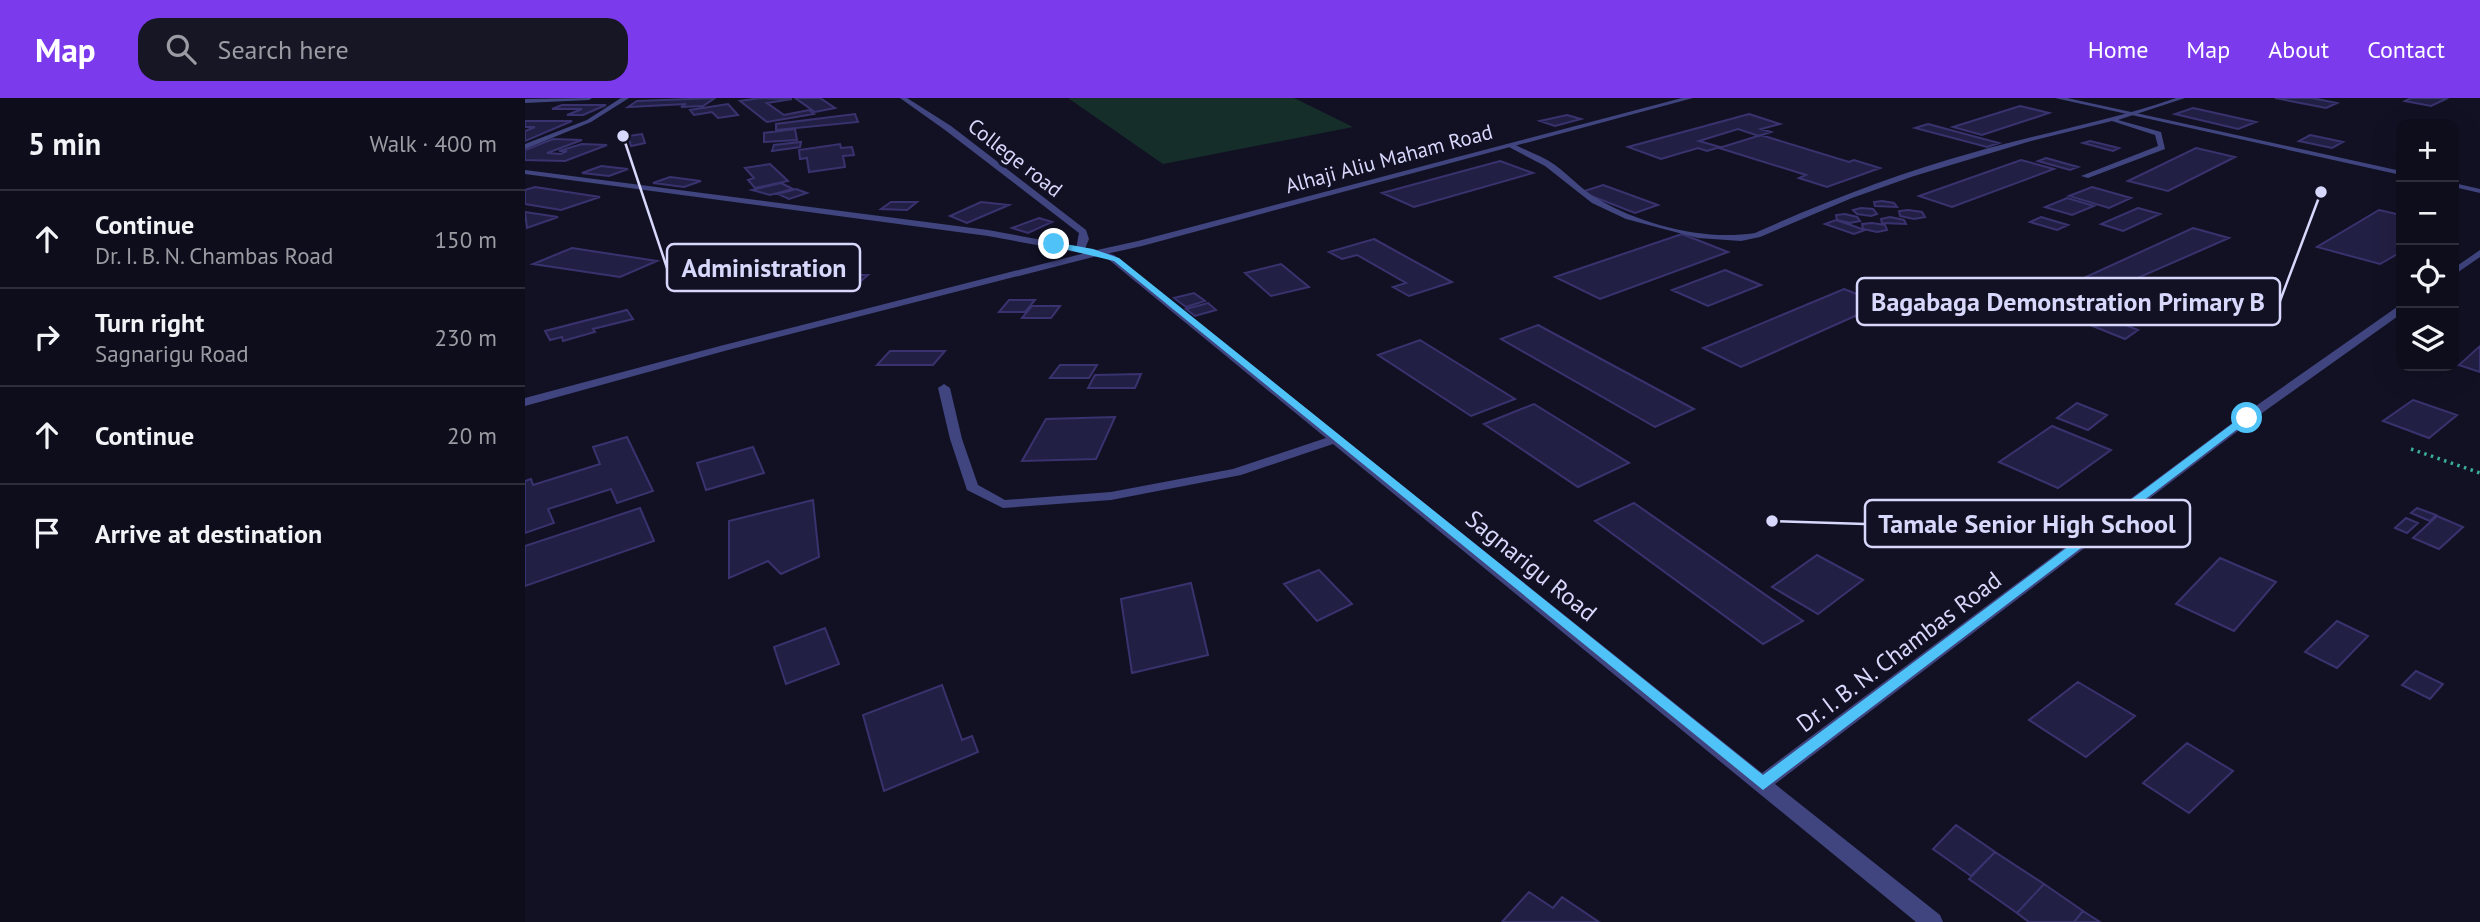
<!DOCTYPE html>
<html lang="en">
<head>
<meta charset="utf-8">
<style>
  body { margin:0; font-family:"PT Sans",sans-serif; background:#171624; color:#f1f3f6 }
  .controls { position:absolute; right:21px; top:21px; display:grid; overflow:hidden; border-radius:14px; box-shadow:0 7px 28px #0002 }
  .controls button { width:63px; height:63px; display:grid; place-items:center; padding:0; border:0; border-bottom:2px solid #2e2d3a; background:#0e0d1b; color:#f1f3f6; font:35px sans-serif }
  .stop { position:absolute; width:21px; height:21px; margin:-16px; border:5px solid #4fc3f7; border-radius:50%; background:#fff }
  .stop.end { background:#4fc3f7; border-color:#fff; box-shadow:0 2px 7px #0008 }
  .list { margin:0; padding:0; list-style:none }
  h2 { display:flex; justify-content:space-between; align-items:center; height:91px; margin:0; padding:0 28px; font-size:30px }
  h2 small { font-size:23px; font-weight:400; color:#9b9ca3 }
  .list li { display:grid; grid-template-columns:46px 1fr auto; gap:21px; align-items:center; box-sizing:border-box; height:98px; padding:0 28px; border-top:2px solid #2e2d3a }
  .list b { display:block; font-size:26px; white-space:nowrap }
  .list p { margin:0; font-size:23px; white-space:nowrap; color:#9b9ca3 }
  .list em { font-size:23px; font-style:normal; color:#9b9ca3 }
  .icon { flex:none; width:38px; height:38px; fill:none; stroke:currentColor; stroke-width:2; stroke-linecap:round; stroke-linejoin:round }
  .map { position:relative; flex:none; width:1955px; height:824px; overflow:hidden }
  header { display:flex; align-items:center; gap:42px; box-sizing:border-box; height:98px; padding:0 35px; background:#7c3aed; color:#fff }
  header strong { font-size:33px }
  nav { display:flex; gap:38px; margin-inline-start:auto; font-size:24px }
  .search { width:490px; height:63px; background:#171624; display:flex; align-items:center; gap:18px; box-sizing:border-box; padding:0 24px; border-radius:21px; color:#9b9ca3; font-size:26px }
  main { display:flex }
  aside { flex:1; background:#0e0d1b }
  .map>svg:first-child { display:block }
</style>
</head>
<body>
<header>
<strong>Map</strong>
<div class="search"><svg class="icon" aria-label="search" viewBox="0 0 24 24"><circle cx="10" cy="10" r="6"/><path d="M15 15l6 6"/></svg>Search here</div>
<nav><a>Home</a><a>Map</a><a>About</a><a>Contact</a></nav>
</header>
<main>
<aside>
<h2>5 min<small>Walk · 400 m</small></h2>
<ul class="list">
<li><svg class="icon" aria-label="ahead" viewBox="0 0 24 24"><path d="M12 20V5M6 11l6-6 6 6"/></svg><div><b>Continue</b><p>Dr. I. B. N. Chambas Road</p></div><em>150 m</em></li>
<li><svg class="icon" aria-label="right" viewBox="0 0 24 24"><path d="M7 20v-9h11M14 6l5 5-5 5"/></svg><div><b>Turn right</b><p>Sagnarigu Road</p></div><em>230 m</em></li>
<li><svg class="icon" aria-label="ahead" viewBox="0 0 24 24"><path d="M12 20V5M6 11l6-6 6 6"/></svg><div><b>Continue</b></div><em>20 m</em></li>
<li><svg class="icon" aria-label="arrive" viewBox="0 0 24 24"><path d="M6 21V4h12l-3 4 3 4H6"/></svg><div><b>Arrive at destination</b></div></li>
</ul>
</aside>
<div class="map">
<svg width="1955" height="824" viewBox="0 0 1955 824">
  <rect width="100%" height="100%" fill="#121124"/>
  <path fill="#152e2a" d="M543,0H769L828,29L638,66Z"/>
  <path fill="#221f44" stroke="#38336e" stroke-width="2" d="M190,0L178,8L156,9L161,6L103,9L112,3Z
    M235,0L267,1L242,5L259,17L284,12L289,16L242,24L215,3Z
    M270,0H295L310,10L290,14Z
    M1750,0H1787L1812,5L1801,10Z
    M1886,0H1915L1921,1L1906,8L1880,3Z
    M203,6L213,17L193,20L187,14L169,17L165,12Z
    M37,7H81L58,17H42L57,11H27Z
    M1495,8L1524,15L1457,37L1428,29Z
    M1668,10L1731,24L1713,31L1650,16Z
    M330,16L333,24L251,32V26Z
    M1224,16L1255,26L1236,31L1246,34L1234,38L1213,31L1174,43L1195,49L1182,53L1173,50L1136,61L1103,49Z
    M1042,17L1056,21L1030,28L1015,23Z
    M0,23H47L0,43V33L10,29H0Z
    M1403,26L1474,45L1462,49L1390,30Z
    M270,31L272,42L239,44V35Z
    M117,36L120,45L106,48L103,38Z
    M1236,37L1324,64L1329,62L1355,70L1302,89L1274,80L1281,77L1194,50Z
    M1785,37L1818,44L1807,50L1774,43Z
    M28,41L57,42L22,55L36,56L42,53H34L57,46L82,47L40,63L0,62V52Z
    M1565,43L1594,50L1588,53L1558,45Z
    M276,44L275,49L247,53L249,47Z
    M315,46L316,50L327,49L329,57L318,58L320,69L284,74L282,60L275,61L274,52Z
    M1671,50L1710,59L1643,93L1603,83Z
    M1521,60L1553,69L1545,72L1513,63Z
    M1496,62L1529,71L1427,109L1394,98Z
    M975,63L1008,75L889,109L857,95Z
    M245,66L263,83L230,90L223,82L229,80L220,70Z
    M76,68L103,71L84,78L57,75Z
    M145,79L176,83L159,89L128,85Z
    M256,85L268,91L245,97L227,92Z
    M1078,87L1133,107L1110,115L1056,94Z
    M10,89L75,99L36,112L0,106V92Z
    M1567,89L1606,100L1584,110L1544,98Z
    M271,91L282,95L264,101L253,96Z
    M1542,100L1569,108L1547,117L1520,109Z
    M1357,103L1369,105L1372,109L1350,108L1349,104Z
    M366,104H392L382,112L356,111Z
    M456,104L484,107L442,125L425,118Z
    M1336,110L1348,111L1352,116L1346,118L1332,116L1328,112Z
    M1613,110L1635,116L1598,133L1576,126Z
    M1383,112L1397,114L1400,119L1389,121L1375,118L1374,113Z
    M1854,112L1876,117V154L1855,166L1792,149Z
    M0,114L33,119L2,130Z
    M1320,116L1332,119L1335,123L1325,125L1312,122L1311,117Z
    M1365,119L1379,122L1381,126L1357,125L1356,121Z
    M1516,119L1543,127L1532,132L1505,124Z
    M514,120L527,124L503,135L487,130Z
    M1311,122L1340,132L1329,136L1300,126Z
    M1347,125L1360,127L1362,132L1352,134L1338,131L1337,126Z
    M1668,130L1704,140L1551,207L1528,194Z
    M1157,136L1203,154L1075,201L1030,179Z
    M849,141L927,184L884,198L868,189L881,185L832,157L817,161L804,154Z
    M47,150L132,163L95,179L8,166Z
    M756,166L784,189L746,198L720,175Z
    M1200,172L1236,187L1183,208L1147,192Z
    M273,177H343L329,189H257Z
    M1319,191L1357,206L1216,269L1178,250Z
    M669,195L680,203L661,209L649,200Z
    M484,202H510L500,214H474Z
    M683,205L691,212L670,218L661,211Z
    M1551,207L1613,232L1600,241L1533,214Z
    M507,208H535L526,220H497Z
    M102,212L108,221L68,231L70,234L38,243L37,239L25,242L20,233Z
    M1013,227L1169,311L1130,329L976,241Z
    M895,242L990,301L946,318L853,257Z
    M1955,248V274L1934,267Z
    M365,253H420L408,267H352Z
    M535,267H572L564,280H525Z
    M616,276L610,290H563L570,277Z
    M1888,302L1932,317L1904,340L1858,323Z
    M1552,305L1582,317L1563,332L1532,320Z
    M1009,306L1104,365L1053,389L959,326Z
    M590,319L571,361L497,363L521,321Z
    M1527,328L1586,352L1533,390L1474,364Z
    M102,339L128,393L92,405L86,391L23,411L29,425L0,435V383L6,381L8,387L75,366L68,349Z
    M228,349L239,375L181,392L172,365Z
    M288,402L294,459L256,476L243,463L204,480V423Z
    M1109,405L1278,523L1238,546L1070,423Z
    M115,410L129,443L0,488V448Z
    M1892,410L1911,417L1905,423L1886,415Z
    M1912,418L1938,429L1914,451L1888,440Z
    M1881,420L1893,425L1882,435L1870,430Z
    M1292,457L1338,482L1293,516L1247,489Z
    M1695,460L1751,484L1709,533L1651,506Z
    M794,472L827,506L792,523L759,486Z
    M666,485L683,557L607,575L596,501Z
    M1812,523L1843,538L1812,570L1780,554Z
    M300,530L314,566L261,586L249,549Z
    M1891,573L1918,586L1905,601L1877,587Z
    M1553,584L1610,618L1561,659L1504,622Z
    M417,587L437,642L447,638L453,654L359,693L338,617Z
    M1662,645L1708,673L1664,715L1618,685Z
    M1431,727L1470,754L1446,778L1408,751Z
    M1470,754L1519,786L1492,815L1444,781Z
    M1519,786L1558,813L1549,824H1504L1492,815Z
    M1004,794L1028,810L1037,799L1074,824H977Z
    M1558,813L1575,824H1549Z"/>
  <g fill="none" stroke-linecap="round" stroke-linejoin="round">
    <path stroke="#3aae9a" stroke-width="3.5" stroke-dasharray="2.5 4.5" stroke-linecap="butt" d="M1886,351L1955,375"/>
    <path fill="#40457f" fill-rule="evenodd" d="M67,0L64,2L0,5V1Z
      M96,0H104L66,24L0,51V46L62,22Z
      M375,0H382L426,28L561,132L564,141L559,153L551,151L554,135L420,32Z
      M1651,0H1660L1593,22L1636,34L1640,51L1563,80L1556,78L1633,48L1630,37L1587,23L1506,43L1389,78L1327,100L1235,139L1216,143L1173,140L1101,121L1067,105L1020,68L980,47L987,45C1001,53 1017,58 1030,67C1045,78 1057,92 1073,101C1117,127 1179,143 1230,135C1301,103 1374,75 1450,54C1516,35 1585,23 1651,0Z
      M572,152L589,157L1237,675L1718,317L1872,209L1876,208V216L1726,323L1250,686L1415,817L1418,824H1391L808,346L716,377L586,402L478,410L442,392L425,341L413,290L419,286L425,290L437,341L453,387L480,402L586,394L708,371L801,340L583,161L572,158L203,252L0,308V300L195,248Z
      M1955,152V159L1929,177V170Z"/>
    <path fill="#40457f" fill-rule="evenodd" d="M1157,0H1168L617,148L572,158L463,138L0,76V72L463,132L572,152L613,143Z
      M1530,0H1542L1876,73V77Z
      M1929,85L1955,91V95L1929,89Z"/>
  </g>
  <path fill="#4fc3f7" d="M529,144L568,151L594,160L1238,677L1719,317L1727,320L1238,692L589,163L527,148Z"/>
  <g text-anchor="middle" stroke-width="7" stroke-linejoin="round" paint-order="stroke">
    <g font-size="21" fill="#d8d8fc" stroke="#121124">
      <text transform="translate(490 60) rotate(38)" y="7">College road</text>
      <text transform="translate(864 61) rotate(-15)" y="7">Alhaji Aliu Maham Road</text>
    </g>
    <g font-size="24" fill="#d8d8fc" stroke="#121124">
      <text transform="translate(1006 468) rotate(39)" y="8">Sagnarigu Road</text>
      <text transform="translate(1374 554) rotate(-37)" y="8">Dr. I. B. N. Chambas Road</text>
    </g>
  </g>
  <path fill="none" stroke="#d8d8fc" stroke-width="2.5" d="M98 38L142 170M1796 94L1755 203M1247 423L1340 426"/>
  <g fill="#d8d8fc" stroke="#121124" stroke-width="2.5">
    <circle cx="98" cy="38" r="7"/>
    <circle cx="1796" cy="94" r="7"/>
    <circle cx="1247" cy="423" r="7"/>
  </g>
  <g fill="#121124" stroke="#d8d8fc" stroke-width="2.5">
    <rect x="142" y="146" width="193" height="47" rx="7"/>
    <rect x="1332" y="180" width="423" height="47" rx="7"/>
    <rect x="1340" y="402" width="325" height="47" rx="7"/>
  </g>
  <g font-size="26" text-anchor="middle" font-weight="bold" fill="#d8d8fc">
    <text x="239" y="179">Administration</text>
    <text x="1543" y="213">Bagabaga Demonstration Primary B</text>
    <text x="1502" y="435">Tamale Senior High School</text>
  </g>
</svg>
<div class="controls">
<button>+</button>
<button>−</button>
<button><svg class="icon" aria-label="locate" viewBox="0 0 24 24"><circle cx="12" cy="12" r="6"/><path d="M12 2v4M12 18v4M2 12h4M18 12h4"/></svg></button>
<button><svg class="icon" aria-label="layers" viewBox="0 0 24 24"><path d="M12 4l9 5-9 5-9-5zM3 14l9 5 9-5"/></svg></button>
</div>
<div class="stop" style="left:1722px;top:320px"></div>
<div class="stop end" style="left:529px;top:146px"></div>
</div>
</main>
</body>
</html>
